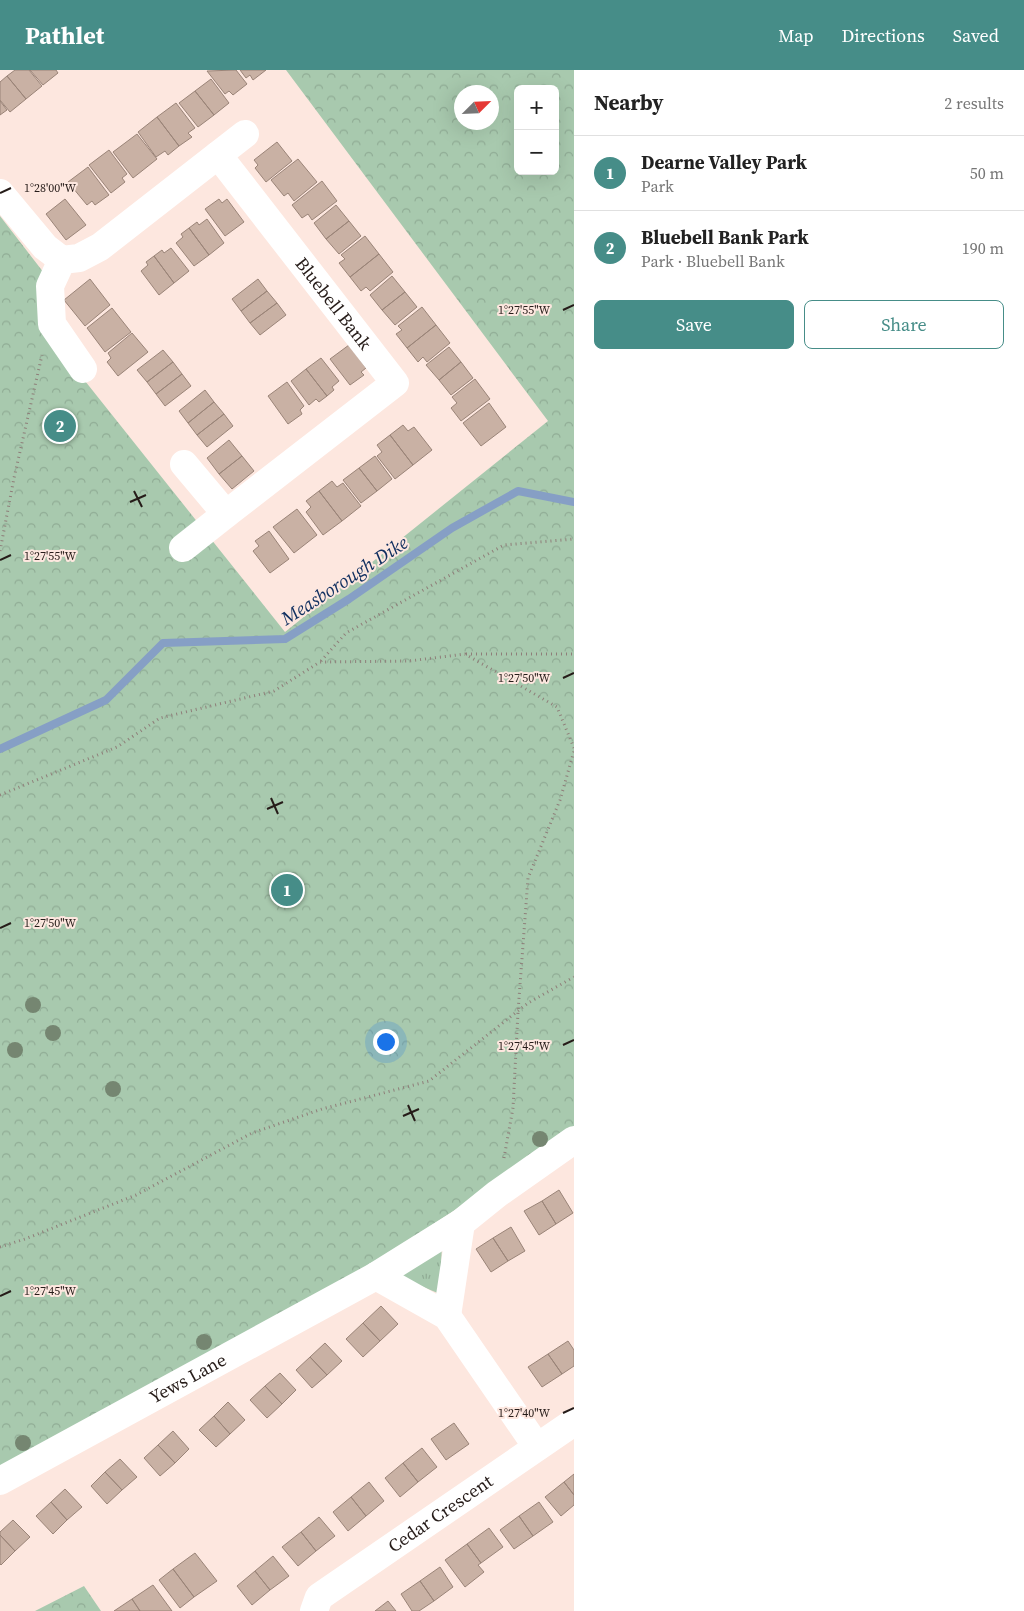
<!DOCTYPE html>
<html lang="en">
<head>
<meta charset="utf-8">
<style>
  body { margin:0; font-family:"Source Serif 4",serif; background:#f2f2f2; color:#222 }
  .controls { position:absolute; right:15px; top:15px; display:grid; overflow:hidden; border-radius:8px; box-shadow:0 5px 20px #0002 }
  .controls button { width:45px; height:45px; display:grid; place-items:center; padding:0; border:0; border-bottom:1px solid #e0e0e0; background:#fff; color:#222; font:25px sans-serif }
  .compass { position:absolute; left:454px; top:15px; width:45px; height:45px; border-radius:50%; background:#fff; box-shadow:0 5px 20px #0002; rotate:66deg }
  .you { position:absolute; left:385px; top:971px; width:18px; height:18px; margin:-12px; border:4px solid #fff; border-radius:50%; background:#1a73e8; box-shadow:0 0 0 8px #1a73e833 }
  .badge { display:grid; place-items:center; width:32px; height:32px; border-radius:50%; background:#468d88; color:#fff; font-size:16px; font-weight:700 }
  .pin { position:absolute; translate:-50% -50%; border:2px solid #fff; box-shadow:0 1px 5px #0006 }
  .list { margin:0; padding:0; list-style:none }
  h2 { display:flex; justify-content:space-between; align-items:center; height:65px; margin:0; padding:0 20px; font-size:21px }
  h2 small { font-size:16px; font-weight:400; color:#767676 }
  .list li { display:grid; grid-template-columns:32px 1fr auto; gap:15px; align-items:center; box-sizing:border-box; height:75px; padding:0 20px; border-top:1px solid #e0e0e0 }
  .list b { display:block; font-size:19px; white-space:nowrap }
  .list p { margin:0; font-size:16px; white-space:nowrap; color:#767676 }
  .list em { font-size:16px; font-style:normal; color:#767676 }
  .actions { display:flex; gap:10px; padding:15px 20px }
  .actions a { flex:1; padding:11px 0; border:1px solid #468d88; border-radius:8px; text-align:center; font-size:18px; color:#468d88 }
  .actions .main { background:#468d88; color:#fff }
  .map { position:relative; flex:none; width:574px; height:1541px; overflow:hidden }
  header { display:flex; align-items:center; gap:30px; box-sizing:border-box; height:70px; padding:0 25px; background:#468d88; color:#fff }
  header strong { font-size:24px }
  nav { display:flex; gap:28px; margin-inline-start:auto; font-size:18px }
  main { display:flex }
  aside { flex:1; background:#fff }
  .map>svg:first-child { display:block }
</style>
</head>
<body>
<header>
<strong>Pathlet</strong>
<nav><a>Map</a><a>Directions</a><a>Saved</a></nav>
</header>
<main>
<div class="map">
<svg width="574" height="1541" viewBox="0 0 574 1541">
  <defs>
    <pattern id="grass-tufts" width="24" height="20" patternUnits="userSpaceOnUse" patternTransform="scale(1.25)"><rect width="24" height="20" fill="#a8c9ae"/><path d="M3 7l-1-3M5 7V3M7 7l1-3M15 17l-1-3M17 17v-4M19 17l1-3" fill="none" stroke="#90ac95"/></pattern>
    <pattern id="forest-crowns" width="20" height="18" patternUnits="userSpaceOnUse" patternTransform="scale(1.25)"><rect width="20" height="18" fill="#a8c9ae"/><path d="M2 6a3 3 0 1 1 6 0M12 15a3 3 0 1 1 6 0" fill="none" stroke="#90ac95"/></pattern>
  </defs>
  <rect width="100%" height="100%" fill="#fde7df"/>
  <path fill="url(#grass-tufts)" d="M442,1173L440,1224L397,1206Z"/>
  <path fill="url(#forest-crowns)" fill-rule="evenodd" d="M286,0H574V1058L461,1136L355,1206L0,1401V146L44,203L50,267L285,562L548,351ZM518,19H555V101H518ZM462,22H492V52H462Z
    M84,1516L101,1541H35Z"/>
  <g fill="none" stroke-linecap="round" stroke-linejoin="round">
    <path stroke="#869fc5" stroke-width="8" d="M0,679L106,630L163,573L285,569L349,529L452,458L518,421L574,432"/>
  </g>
  <path fill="#c9b1a4" stroke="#9a8478" d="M15,0H29L42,16L26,29L7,6Z
    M30,0H56L58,3L43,15Z
    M236,0L247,14L233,25L229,21L225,24L207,1Z
    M240,0H266L253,10L250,5L246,8Z
    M7,6L26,29L10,42L0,30V12Z
    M211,9L229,33L214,45L195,21Z
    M195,21L214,45L198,57L179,33Z
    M0,31L7,40L0,45Z
    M176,33L195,58L188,63L192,67L179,76L157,47Z
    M157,47L179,76L168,85L165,81L156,87L138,62Z
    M137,64L157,89L133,108L113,82Z
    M277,72L292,91L266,112L255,98L258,95L254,90Z
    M109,80L127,104L122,108L125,112L111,123L89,95Z
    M298,89L317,112L294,131L288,123L284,126L271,110Z
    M88,97L109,125L95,135L92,131L87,135L68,112Z
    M322,111L337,131L312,150L308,144L302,148L292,135Z
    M65,129L86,155L66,170L46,144Z
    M219,129L222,133L227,129L244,152L225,166L205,139Z
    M336,135L349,151L326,169L314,153Z
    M207,149L224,173L209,185L189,158L197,152L199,155Z
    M349,151L361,166L339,184L326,169Z
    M189,158L209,185L194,196L176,173L183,167L181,164Z
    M365,166L379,184L350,207L339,193L345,189L341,185Z
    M171,178L189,201L174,213L154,186L162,180L164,183Z
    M379,184L393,202L370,221L366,217L361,221L350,207Z
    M154,186L174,213L159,225L141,201L148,195L146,192Z
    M392,206L405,222L382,240L370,225Z
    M90,209L110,235L85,256L64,230Z
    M258,209L267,221L241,241L232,229Z
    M267,221L277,233L250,253L241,241Z
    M405,222L417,237L395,255L382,240Z
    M277,233L286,245L260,265L250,253Z
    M422,237L436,255L407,278L396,264L402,260L398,256Z
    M112,238L131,262L105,282L87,258Z
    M436,255L450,273L427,292L423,287L418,292L407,278Z
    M132,263L148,282L118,306L107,292L111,288L108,283Z
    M349,275L366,298L361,302L364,305L350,315L330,289Z
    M449,277L461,292L439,310L426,295Z
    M163,280L173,292L147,312L137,300Z
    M321,288L339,311L332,317L334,320L327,326L306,299Z
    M173,292L182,304L156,324L147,312Z
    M461,292L473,308L451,325L439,310Z
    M306,299L327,326L319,332L316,329L309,335L291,311Z
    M182,304L191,316L165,336L156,324Z
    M475,309L490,329L461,351L451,338L457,333L452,327Z
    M287,312L304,336L300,340L302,344L288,354L268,326Z
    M205,320L214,332L188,353L179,341Z
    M214,332L224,344L197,365L188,353Z
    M489,333L506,357L481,376L463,353Z
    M224,344L233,356L207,377L197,365Z
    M403,355L408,361L414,357L432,380L413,395L390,365Z
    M390,365L413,395L395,409L377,386L382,382L377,375Z
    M229,370L242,386L219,404L207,388Z
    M242,386L254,401L232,419L219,404Z
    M375,386L392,409L377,421L359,398Z
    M359,398L377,421L361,433L343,410Z
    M332,411L337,417L343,413L361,436L342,451L319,421Z
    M319,421L342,451L323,465L306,442L311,437L306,431Z
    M297,439L317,465L294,483L273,457Z
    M269,461L289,489L270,503L253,481L259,476L255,471Z
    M559,1120L573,1143L556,1154L542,1131Z
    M542,1131L556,1154L539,1165L524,1141Z
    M511,1157L525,1181L508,1191L493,1168Z
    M493,1168L508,1191L491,1202L476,1179Z
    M381,1236L398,1254L380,1271L363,1253Z
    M363,1253L380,1271L363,1287L346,1269Z
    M568,1271L574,1280V1296L562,1304L548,1284Z
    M325,1273L342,1291L327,1305L310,1287Z
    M548,1284L562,1304L542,1317L528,1297Z
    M310,1287L327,1305L312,1318L296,1300Z
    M280,1303L296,1320L282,1334L265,1316Z
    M265,1316L282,1334L267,1348L250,1330Z
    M228,1332L245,1350L230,1364L214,1346Z
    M214,1346L230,1364L216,1377L199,1360Z
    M454,1353L469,1374L446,1390L431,1369Z
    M173,1361L189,1379L175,1393L158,1375Z
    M158,1375L175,1393L160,1406L144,1388Z
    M422,1378L437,1397L418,1412L403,1393Z
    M120,1389L137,1407L122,1420L105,1402Z
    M403,1393L418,1412L400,1427L385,1408Z
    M105,1402L122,1420L107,1434L91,1416Z
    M574,1404V1425L564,1412Z
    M369,1412L384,1431L366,1446L351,1427Z
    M564,1412L574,1425V1435L561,1446L545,1427Z
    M65,1419L82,1437L67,1450L51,1432Z
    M351,1427L366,1446L348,1461L333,1442Z
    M51,1432L67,1450L53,1464L36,1446Z
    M539,1432L553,1452L533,1466L519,1446Z
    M519,1446L533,1466L514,1479L500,1460Z
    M319,1447L335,1466L316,1481L301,1462Z
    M13,1450L30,1467L15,1481L0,1465V1462Z
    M489,1458L503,1477L481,1493L467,1474Z
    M301,1462L316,1481L298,1496L282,1477Z
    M0,1465L15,1481L1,1495L0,1494Z
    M467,1474L481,1493L478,1495L484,1502L465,1517L445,1490Z
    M195,1483L217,1511L194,1527L173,1499Z
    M273,1486L289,1506L270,1520L255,1501Z
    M440,1497L453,1517L434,1531L420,1511Z
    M173,1499L194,1527L180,1538L159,1510Z
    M255,1501L270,1520L252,1535L237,1516Z
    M420,1511L434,1531L419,1541H412L401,1524Z
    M153,1515L172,1541H140L132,1529Z
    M132,1529L140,1541H114Z
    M388,1531L396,1541H375Z"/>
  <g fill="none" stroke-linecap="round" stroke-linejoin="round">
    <path stroke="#8e7e79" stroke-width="3" stroke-dasharray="1 4" stroke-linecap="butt" d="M0,481L14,408L42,285
      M466,584H574
      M321,591L346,563L504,475L574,469
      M0,725L117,677L160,648L274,621L320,592L409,591L465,584L557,637L574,678
      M504,1088L513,1038L518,942L528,808L560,730L574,681
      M0,1177L25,1169L136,1125L252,1063L322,1039L429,1011L528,933L574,907"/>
    <g stroke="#fff" stroke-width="28">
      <path d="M218,85L245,64"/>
      <path d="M0,123L45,177L62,190"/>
      <path id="s1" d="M83,299L52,254L50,216L62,190L79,188L100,177L218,85L395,313L226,444L184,394"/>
      <path d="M183,478L226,444"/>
      <path d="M376,1206L447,1246L537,1377"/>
      <path d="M447,1246L461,1153"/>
      <path id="s2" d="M0,1411L376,1206L461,1153L497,1124L574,1070"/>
      <path id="s3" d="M314,1541L319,1527L574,1352"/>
    </g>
  </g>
  <g fill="#758671">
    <circle cx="33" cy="935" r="8"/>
    <circle cx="53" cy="963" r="8"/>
    <circle cx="15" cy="980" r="8"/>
    <circle cx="113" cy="1019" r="8"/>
    <circle cx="540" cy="1069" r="8"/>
    <circle cx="204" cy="1272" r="8"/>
    <circle cx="23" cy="1373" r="8"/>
  </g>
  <path fill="none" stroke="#261c19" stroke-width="2" d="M0,123L11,118M563,240L574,235M134,421L142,437M130,432L146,425M0,490L11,485M563,608L574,603M271,728L278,744M267,739L283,732M0,858L11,853M563,975L574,970M408,1035L415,1051M403,1046L419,1039M0,1226L11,1221M563,1343L574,1338"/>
  <g text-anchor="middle" stroke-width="4" stroke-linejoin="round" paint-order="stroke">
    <g font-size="18" fill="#261c19" stroke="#fde7df">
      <text dy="6" stroke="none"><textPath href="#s1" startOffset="500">Bluebell Bank</textPath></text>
      <text dy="6" stroke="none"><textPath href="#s2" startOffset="214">Yews Lane</textPath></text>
      <text dy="6" stroke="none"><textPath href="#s3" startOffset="162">Cedar Crescent</textPath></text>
    </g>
    <g font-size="19" font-style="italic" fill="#113060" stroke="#fde7df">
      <text transform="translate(344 510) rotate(-33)" y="7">Measborough Dike</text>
    </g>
  </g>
  <g font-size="12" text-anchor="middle" fill="#261c19" stroke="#fde7df" stroke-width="4" stroke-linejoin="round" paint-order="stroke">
    <text x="50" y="122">1°28'00"W</text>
    <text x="524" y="244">1°27'55"W</text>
    <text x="50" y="490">1°27'55"W</text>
    <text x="524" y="612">1°27'50"W</text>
    <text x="50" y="857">1°27'50"W</text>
    <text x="524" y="980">1°27'45"W</text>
    <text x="50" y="1225">1°27'45"W</text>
    <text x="524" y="1347">1°27'40"W</text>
  </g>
</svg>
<div class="controls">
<button>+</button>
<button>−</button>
</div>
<svg class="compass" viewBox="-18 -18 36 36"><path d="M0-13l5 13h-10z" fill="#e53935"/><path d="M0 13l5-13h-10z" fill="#767676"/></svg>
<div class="you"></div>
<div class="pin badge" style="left:287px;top:820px">1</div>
<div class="pin badge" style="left:60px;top:356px">2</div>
</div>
<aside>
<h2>Nearby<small>2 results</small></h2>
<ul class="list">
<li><span class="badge">1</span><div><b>Dearne Valley Park</b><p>Park</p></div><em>50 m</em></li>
<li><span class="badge">2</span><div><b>Bluebell Bank Park</b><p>Park · Bluebell Bank</p></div><em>190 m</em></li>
</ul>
<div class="actions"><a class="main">Save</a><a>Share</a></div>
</aside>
</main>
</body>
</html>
